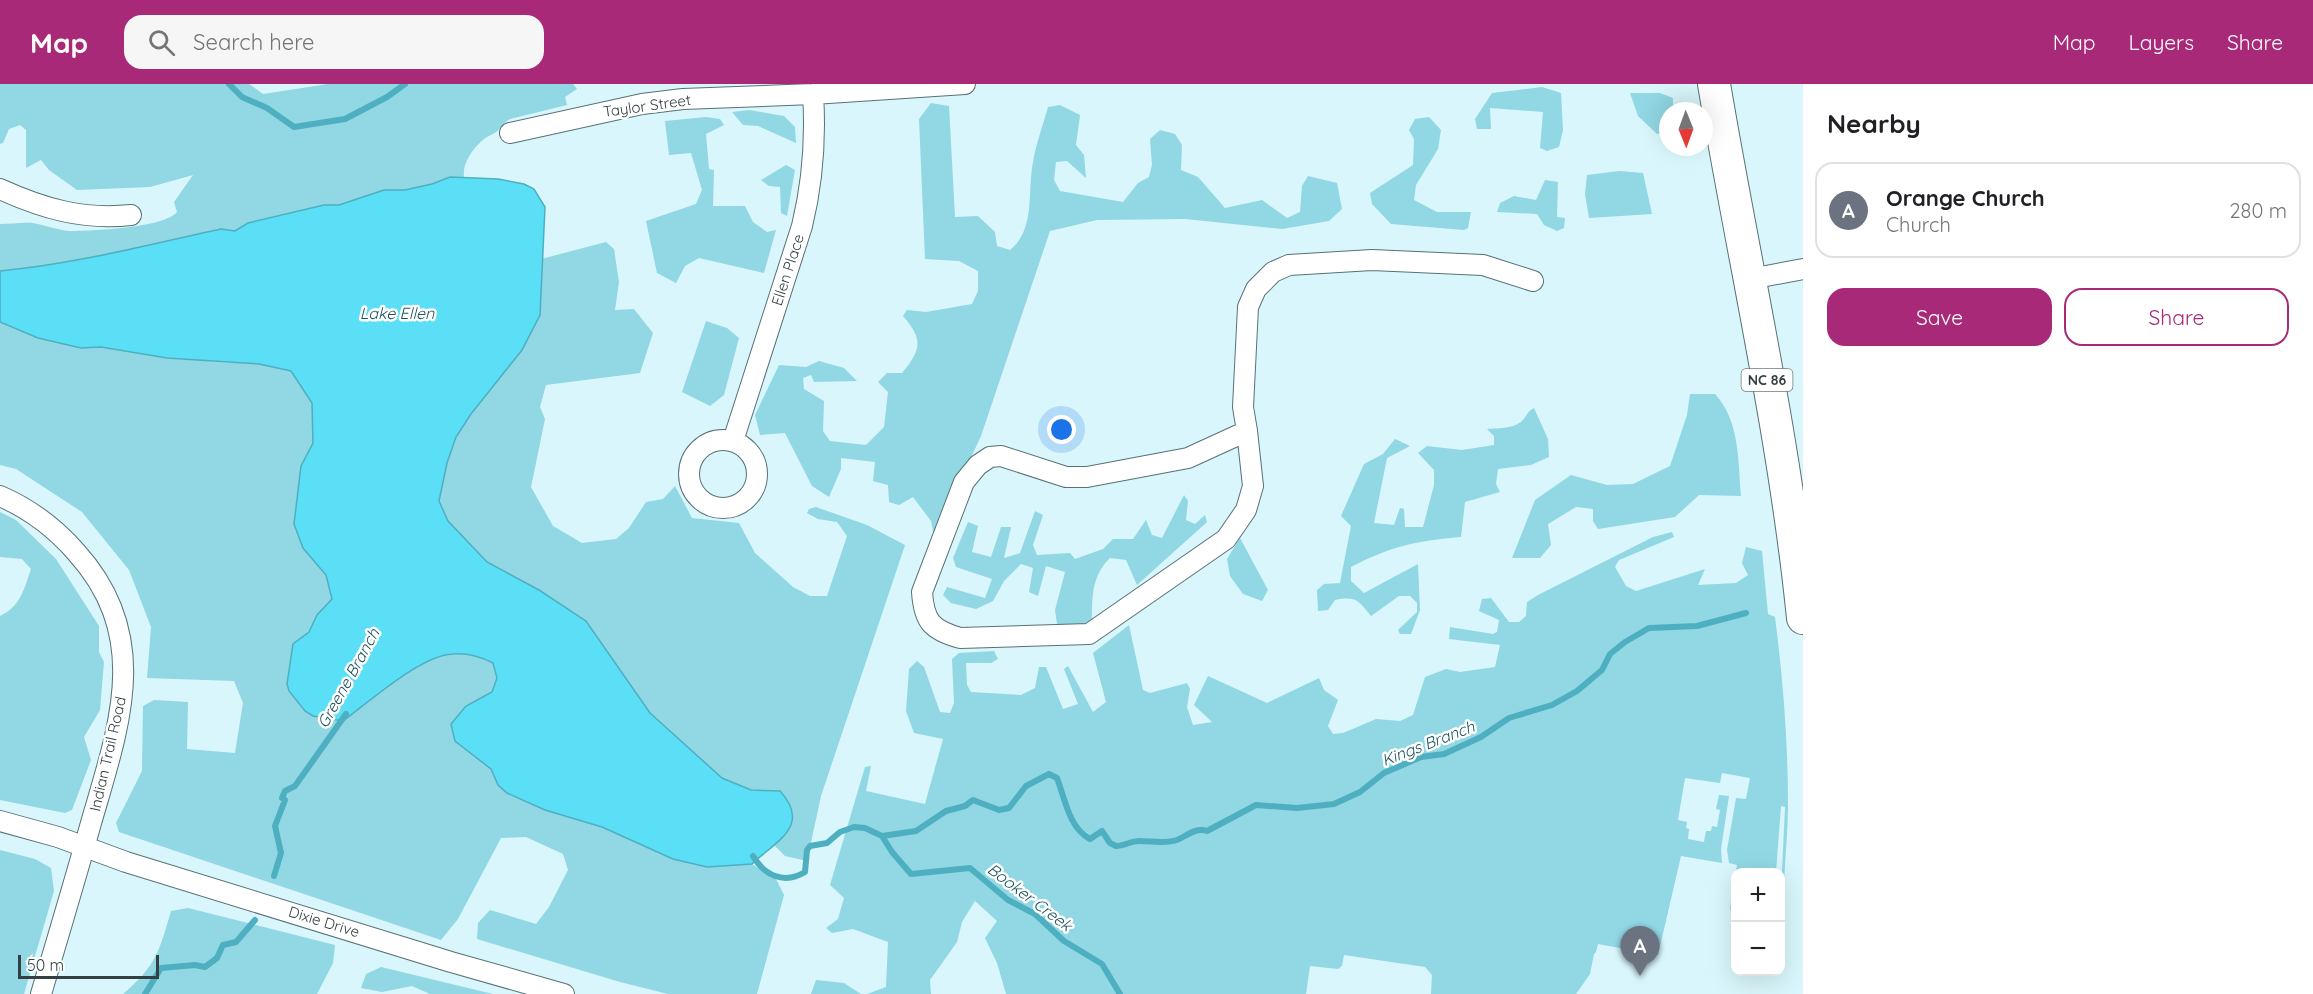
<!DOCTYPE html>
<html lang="en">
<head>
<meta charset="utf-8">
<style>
  body { margin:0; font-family:Quicksand,sans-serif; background:#f6f6f6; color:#202124 }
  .controls { position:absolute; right:18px; bottom:18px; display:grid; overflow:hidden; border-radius:12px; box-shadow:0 6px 24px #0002 }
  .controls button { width:54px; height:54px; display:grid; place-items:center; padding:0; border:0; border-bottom:2px solid #e0e0e0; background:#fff; color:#202124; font:30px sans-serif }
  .compass { position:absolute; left:1659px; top:18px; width:54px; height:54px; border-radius:50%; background:#fff; box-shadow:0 6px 24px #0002; rotate:179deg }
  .scale { position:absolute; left:18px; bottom:15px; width:141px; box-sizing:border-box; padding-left:6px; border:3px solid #333f41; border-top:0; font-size:16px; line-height:21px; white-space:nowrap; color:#333f41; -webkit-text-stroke:4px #fff; paint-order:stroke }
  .you { position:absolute; left:1062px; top:346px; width:21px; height:21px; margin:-15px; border:4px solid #fff; border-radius:50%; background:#1a73e8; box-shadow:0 0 0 9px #1a73e833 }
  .badge { display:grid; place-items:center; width:39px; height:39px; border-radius:50%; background:#a92979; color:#fff; font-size:20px; font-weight:700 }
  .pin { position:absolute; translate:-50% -50px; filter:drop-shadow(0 2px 3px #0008) }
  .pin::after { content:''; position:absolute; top:32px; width:21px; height:18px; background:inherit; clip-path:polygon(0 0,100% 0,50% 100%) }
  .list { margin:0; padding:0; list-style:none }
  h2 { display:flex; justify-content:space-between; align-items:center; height:78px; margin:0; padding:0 24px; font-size:26px }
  h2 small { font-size:20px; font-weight:400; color:#757577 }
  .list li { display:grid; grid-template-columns:39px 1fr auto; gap:18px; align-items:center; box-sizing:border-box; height:96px; margin:0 12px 12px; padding:0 12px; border:2px solid #e0e0e0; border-radius:18px }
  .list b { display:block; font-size:22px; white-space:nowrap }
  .list p { margin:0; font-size:20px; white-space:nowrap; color:#757577 }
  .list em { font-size:20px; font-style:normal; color:#757577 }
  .actions { display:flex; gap:12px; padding:18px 24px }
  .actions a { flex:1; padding:14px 0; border:2px solid #a92979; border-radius:18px; text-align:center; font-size:21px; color:#a92979 }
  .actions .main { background:#a92979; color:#fff }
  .icon { flex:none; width:33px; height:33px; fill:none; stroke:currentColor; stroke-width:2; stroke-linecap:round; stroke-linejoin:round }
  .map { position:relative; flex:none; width:1803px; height:910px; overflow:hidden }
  header { display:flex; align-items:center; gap:36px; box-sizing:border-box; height:84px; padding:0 30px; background:#a92979; color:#fff }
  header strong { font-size:28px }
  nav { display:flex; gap:33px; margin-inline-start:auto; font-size:21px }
  .search { width:420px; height:54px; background:#f6f6f6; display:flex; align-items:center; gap:15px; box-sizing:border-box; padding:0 21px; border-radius:18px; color:#757577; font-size:22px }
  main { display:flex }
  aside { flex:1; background:#fff }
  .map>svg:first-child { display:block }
</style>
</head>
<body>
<header>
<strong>Map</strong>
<div class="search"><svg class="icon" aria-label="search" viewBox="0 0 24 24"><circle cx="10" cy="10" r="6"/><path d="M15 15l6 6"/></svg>Search here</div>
<nav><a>Map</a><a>Layers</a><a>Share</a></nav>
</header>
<main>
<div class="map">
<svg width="1803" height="910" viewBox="0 0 1803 910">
  <rect width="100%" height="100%" fill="#d8f6fb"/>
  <path fill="#91d7e4" d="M0,0H249L263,10L328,0H573L577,5L565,13L567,21L510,35C503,39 502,44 496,48C494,50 490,51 487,53C475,61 462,78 464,93H450L432,100L405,106H384L339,121H324L248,139L235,147L221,145C147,161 75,180 0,187V140C11,140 22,138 33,139C45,141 57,146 69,147C91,147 164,144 177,128L174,118L193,91L150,103L77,106L49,86L41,76L26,84V46L20,41L9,45L3,59L0,60Z
    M1542,3L1561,9L1563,46L1559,63L1547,67L1540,64L1543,28L1490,24L1491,45H1477L1475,35L1492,9Z
    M1630,9H1660L1673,14V27H1668V48L1657,50L1638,32Z
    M931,19L949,22L955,133L978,132L995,148L997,162L1010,166C1036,145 1027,108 1033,78C1036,60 1043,41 1048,23L1060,21L1080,31L1076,61L1084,71L1086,94L1067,77L1056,78L1054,96L1060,107L1123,118L1138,99L1149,93L1152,81L1150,55L1160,46L1175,50L1182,61L1181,86L1198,93L1225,124L1262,116L1287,134L1300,128L1302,102L1308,92L1337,99L1342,125L1329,137L1282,145L1185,135L1097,136L1050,147L981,352L934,452L931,437L913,413L899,421L889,418L888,401L873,397L875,378L841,374V385L829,413L812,402L785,349L760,351L755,331L779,281L806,283L819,277L844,284L857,297L814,298L811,291L803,294L804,305L824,317L823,347L830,357L866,361L884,343L888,308L878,298L887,289H902C922,265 923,255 903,232L907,226L926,228L972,220L978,207V187L959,177L925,175L919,35Z
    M749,26L784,32L795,43L796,59L758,42L743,41L732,28Z
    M706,33L720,35L724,41L706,50L709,85L714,86L713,122H745L753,138L767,148L776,146L764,189L699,174L685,182L676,199L657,189L646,137L696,120L702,106L691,69L669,71L665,37Z
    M1429,33L1441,46L1438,65L1416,101L1414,116L1437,128H1471L1468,144L1464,146L1391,140L1372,120L1370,109L1413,81L1414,55L1409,46L1415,35Z
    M786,81L795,86L787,132L781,129L780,103L769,102L761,96Z
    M1619,87L1643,89L1652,130L1589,134L1585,110L1587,91Z
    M1545,96L1558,98L1557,133L1565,134L1564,144L1557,147L1544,141L1537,130L1497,128L1500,119L1514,112L1536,116Z
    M606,158L614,165L619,198L615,226L634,225L653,249L640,289L546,301L540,323L545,335L531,403L553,442L582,459L616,455L629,444L646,418L663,415L675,402L692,434L739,439L755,469L793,503L810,512H827L847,452L837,438L818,435L807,429L809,425L816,423L867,441L905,461L821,712L807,777L785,772L774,761C793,741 802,731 780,707L751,706L722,694L650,629L586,537L539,506L487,478L448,437L439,417L447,379L456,353L540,231L541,175Z
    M706,237L727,244L739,254L724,311L710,322L682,308Z
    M0,238L38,254L81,264L101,263L217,278L259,280L291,287L312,319L313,359L301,382L294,440L303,464L326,491L332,515L317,531L309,548L293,560L305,627L313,632L343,637C369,618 421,571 453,570C467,569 480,573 493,579L497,594L492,608L466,622L498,701L545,726L602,743L707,783L752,780L776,795L784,811L757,910H668L620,898L477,855L478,839L490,826L536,840L549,823L568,786L563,770L526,753L501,754L458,835L441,856L119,748L116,739L142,687L143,622L154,616L188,618L187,665L235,669L243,619L234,597L147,594L151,543L129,486L82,428L16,385L0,381Z
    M1690,310H1715C1740,337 1738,377 1741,412L1699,411L1675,433L1598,445L1593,437V425L1576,423L1548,440L1551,461L1540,474H1512L1535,416L1571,391L1607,401L1633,400L1670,382L1687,331Z
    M1534,324L1548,355L1549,373L1531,381L1498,385L1496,400L1500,408L1465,418L1461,453C1415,457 1392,462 1351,483V497L1364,509L1418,480L1420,526L1411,550H1400L1398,546L1417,528V519L1410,512H1399L1371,532C1358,516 1356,512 1335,516L1328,526L1318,527L1317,506L1324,500L1340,499L1351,442L1341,432L1364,380L1383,370L1395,355L1410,362L1387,374L1374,439L1394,441L1400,424L1404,425L1405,443H1423L1434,401V386L1418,369L1427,362L1462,366L1494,361V352L1487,345C1498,344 1511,345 1521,338C1527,333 1526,328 1534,324Z
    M1184,411L1188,417L1186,436L1195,440L1205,431L1207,438L1137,501L1126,476L1110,474C1092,491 1092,513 1092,536L1073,544L1057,540L1055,526L1065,488L1046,482L1038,512L1029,508L1033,484L1021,480L1004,497L993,517L976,525L951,519L943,511L947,503L985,514L992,495L956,483L953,474L968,438L978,442L972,468L991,473L1001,443H1011L1004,474L1020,469L1035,427L1043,431L1033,461L1037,471L1070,469L1075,475L1103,465L1113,455H1133L1146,436L1152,451L1162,454Z
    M0,428L16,436L56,475L99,542V568L104,578L100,626L84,653L91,676L72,726L65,729L0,716V532C21,522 24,505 31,485L22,475L0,473Z
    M1672,448L1674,453L1619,476L1615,483L1626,502L1636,507L1705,485L1698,501L1736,499L1748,491L1742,479L1746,463L1762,467L1768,530L1775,533C1783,595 1788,658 1788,721C1788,747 1785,773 1784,799L1781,809L1785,723L1781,722L1776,788H1736L1735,831L1731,828L1730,824L1737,781L1729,779L1727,766L1736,714L1746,715L1750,694L1722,689L1720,699L1685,694L1678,736L1687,738L1686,744L1689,745L1688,755L1704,758L1706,747H1711L1712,742L1717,743L1720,726L1716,725L1719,711L1729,712L1721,765L1722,779L1681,772L1658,871L1598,860L1596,868L1594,870L1590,890L1576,910H1431L1432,891L1425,883L1344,871L1342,882L1338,885L1310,882L1306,910H1006L997,879L985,854L997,837L975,817L962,838L957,858L930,896L931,910H867L886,903L888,858L853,845L832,849L826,844L838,835L844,814L830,801L865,683L871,682L866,707L925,720L943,655L914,649L906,627L909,585L917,577L924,583L940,628L950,629L954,619L952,575L959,569L994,567L998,575L991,579H966L967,601L971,608L1021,611L1035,604L1039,583H1046L1063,625L1078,620L1064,585L1068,582L1093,628L1106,618L1093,569L1129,541L1143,606L1150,609L1187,599L1190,605L1187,623L1193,641L1212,638L1194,621L1208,592L1267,619L1319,594L1324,606L1338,616L1328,642L1333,650L1343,649L1376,635L1400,637L1413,631L1425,593L1446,585L1460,588L1495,583L1500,561L1449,555L1450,543L1493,550L1497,548L1499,536L1479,527L1482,515L1491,514L1509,538H1519L1526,532L1527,518L1538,511L1653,453Z
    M1240,454L1268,506L1262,517L1243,510L1230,492L1227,475Z
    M0,766L35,775L51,784L54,807L24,910H0Z
    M188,824L335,861L333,879L317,910H123C156,882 159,868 171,827Z
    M381,883L493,910H430L412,902L382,908L361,904L366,890Z
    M816,896L844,899L861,910H811Z"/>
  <path fill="#5adff6" stroke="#4eafc0" stroke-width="1.5" d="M450,93L498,95L524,100L534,105L545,123L540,231L522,266L471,330L456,353L447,379L439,417L448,437L487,478L539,506L586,537L650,629L722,694L751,706L780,707C812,742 776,757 752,780L707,783L673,775L602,743L545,726L507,709L498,701L491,685L455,657L451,640L466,622L492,608L497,594L493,579C481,573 467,569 453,570C421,571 369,618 343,637L313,632L305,627L289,607L287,600L293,560L309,548L317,531L332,515L326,491L303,464L294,440L301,382L313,359L312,319L291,287L259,280L167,274L101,263L81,264L38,254L0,238V187C75,180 147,161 221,145L235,147L248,139L324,121H339L384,106H405L432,100Z"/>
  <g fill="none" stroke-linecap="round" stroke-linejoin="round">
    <path stroke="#4eafc0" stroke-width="6" d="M229,0L242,13L267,24L294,43L345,35L387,13L405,0
      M882,752L916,747L946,727L965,722L973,716L999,726L1009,724L1026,702L1049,690L1057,694C1065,715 1069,744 1090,755L1102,747L1110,759L1116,762C1124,762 1131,757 1139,757C1152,757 1165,760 1177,756C1187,752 1195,743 1207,747L1256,721L1297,724L1334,720L1360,708L1384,689L1421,673L1444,670L1481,653L1509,634L1552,621L1577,607L1602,586L1610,570L1625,558L1649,544L1697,542L1746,529
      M753,772C764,791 784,801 805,788L807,766L810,762L827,759L840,748L854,743L865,744L882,752L892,768L911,790L970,784L1008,816L1035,830L1064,857L1102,880L1120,910
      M274,792L281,769L275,742L285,716L282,714L285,707L295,702L346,630
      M145,910L161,884L195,881L205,883L217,874L223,861L236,858L255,836"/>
    <g stroke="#577176" stroke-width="22">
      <path id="street" d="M510,49L642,20L683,15L813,10L965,0
        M0,105C44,125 83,136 131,131
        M1750,195L1803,185
        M1247,347L1253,402L1246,426L1226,455L1089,550L960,554C932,546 924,538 922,508L964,398L978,381L990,373L1001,372L1066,393H1087L1188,374L1247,347L1243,323L1248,223L1256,205L1273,188L1289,181L1372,176L1483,181L1533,197
        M689 390a34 34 0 1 1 68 0a34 34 0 1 1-68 0Z
        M733,357L802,142C813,97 816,56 813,10
        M0,412C30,425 55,444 76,468C153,553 119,642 91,739C75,796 58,853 41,910
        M0,737L58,753L126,778L451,878L564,910"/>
    </g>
    <g stroke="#577176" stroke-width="34">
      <path id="primary" d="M1714,0C1744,178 1785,355 1803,534"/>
    </g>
    <use href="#street" stroke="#fff" stroke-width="20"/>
    <use href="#primary" stroke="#fff" stroke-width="32"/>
  </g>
  <g text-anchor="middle" stroke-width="5" stroke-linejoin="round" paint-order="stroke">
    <rect fill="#fff" stroke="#70797a" stroke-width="1.5" x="1741.5" y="285" width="51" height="22" rx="4.5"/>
    <g font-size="14" font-weight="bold" fill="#333f41">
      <text x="1767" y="301">NC 86</text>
    </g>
    <g font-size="15" fill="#333f41" stroke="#fff">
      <text transform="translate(647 22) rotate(-8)" y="5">Taylor Street</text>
      <text transform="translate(788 186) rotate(-72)" y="5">Ellen Place</text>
      <text transform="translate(108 670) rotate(-77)" y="5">Indian Trail Road</text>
      <text transform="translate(324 838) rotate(17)" y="5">Dixie Drive</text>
    </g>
    <g font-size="16" font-style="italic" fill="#1c545e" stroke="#fff">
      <text x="397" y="235">Lake Ellen</text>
      <text transform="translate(348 594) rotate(-61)" y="6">Greene Branch</text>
      <text transform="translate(1428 659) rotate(-21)" y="6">Kings Branch</text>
      <text transform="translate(1030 813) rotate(37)" y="6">Booker Creek</text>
    </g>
  </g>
</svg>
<div class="controls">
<button>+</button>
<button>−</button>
</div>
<svg class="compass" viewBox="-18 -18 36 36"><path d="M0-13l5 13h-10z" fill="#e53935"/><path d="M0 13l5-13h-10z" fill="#757577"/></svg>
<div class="scale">50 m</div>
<div class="you"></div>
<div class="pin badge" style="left:1640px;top:892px;background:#6b7280">A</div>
</div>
<aside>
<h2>Nearby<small></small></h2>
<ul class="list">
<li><span class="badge" style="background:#6b7280">A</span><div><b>Orange Church</b><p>Church</p></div><em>280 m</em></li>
</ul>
<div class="actions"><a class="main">Save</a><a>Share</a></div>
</aside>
</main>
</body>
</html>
